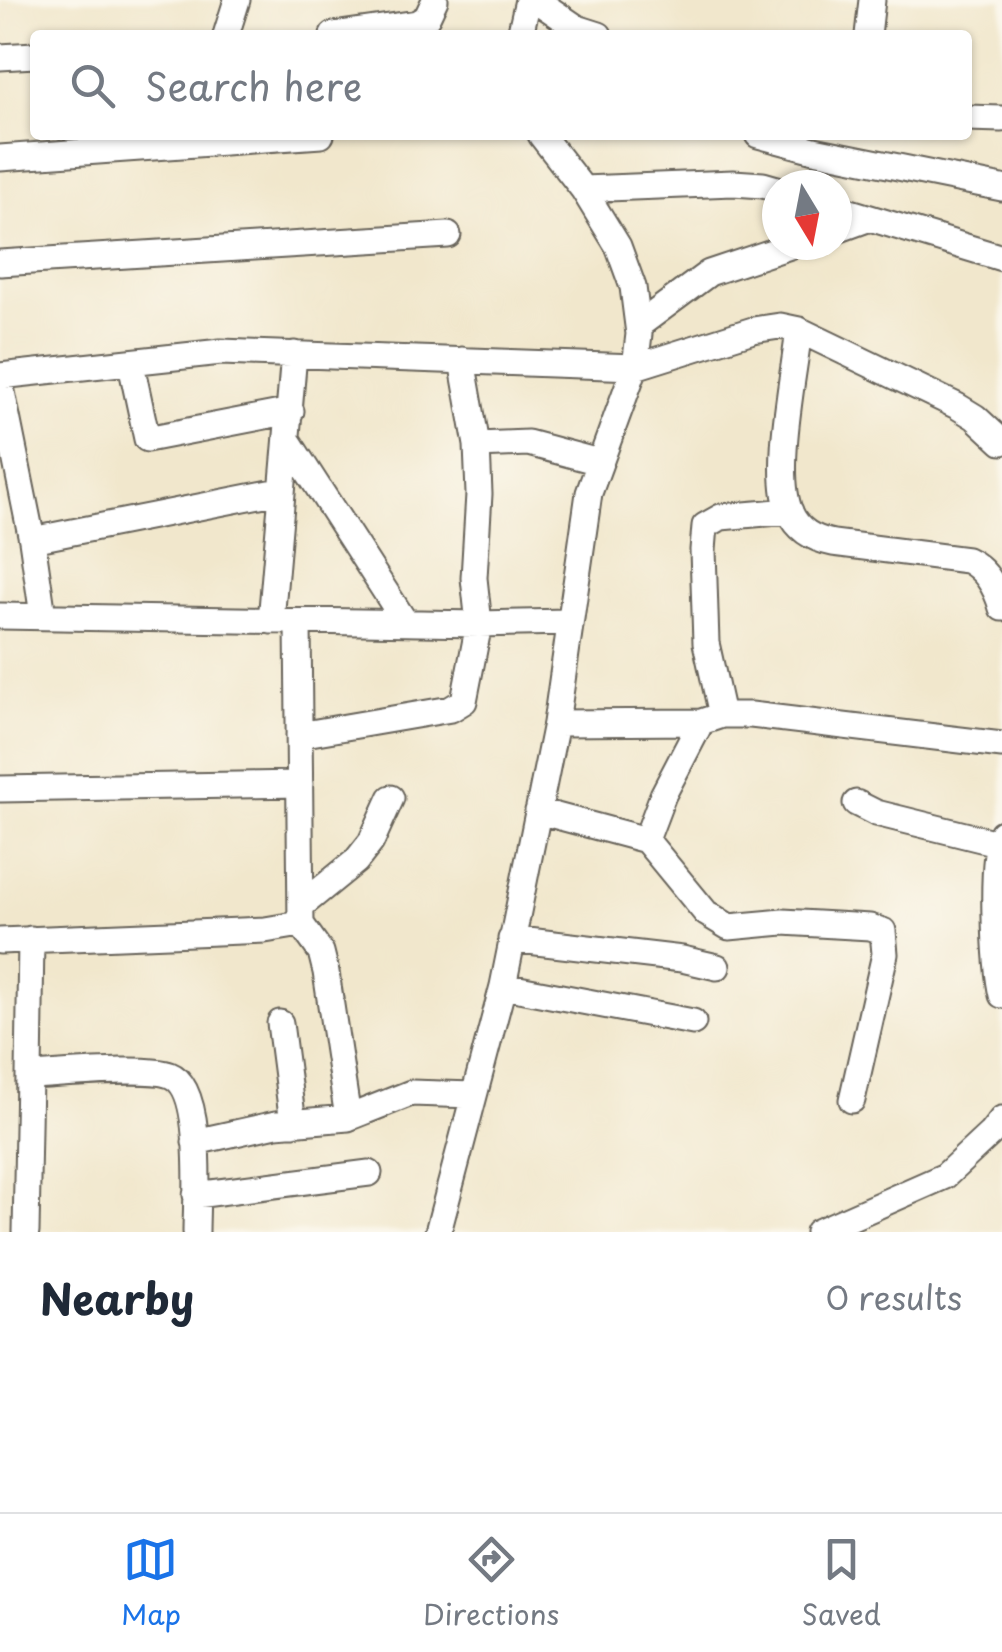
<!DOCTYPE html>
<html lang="en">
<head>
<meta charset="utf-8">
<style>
  body { margin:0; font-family:"Playpen Sans",sans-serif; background:#f2f2f3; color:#1f2937 }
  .compass { position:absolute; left:762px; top:170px; width:90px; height:90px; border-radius:50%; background:#fff; box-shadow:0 2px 8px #0004; rotate:170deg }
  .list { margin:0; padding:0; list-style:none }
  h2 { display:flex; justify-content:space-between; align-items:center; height:130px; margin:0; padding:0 40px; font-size:42px }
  h2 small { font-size:32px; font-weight:400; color:#747a83 }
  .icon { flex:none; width:55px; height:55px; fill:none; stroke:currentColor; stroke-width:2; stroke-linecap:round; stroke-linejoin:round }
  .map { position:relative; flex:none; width:1002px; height:1232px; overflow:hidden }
  .search { position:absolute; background:#fff; box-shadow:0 2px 8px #0004; left:30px; right:30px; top:30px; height:110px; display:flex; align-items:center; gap:25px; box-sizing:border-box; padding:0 35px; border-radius:10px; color:#747a83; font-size:38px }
  .sheet { height:280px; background:#fff }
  nav { display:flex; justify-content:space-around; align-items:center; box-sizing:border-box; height:140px; border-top:2px solid #e0e1e3; background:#fff; font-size:28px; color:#747a83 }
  nav a { display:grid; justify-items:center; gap:5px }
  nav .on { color:#1a73e8 }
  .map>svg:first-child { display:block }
</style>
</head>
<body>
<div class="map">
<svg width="1002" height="1232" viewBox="0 0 1002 1232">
  <rect width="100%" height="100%" fill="#fbf7ec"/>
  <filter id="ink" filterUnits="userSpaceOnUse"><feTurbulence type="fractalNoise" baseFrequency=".01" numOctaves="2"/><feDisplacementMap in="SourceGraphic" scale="20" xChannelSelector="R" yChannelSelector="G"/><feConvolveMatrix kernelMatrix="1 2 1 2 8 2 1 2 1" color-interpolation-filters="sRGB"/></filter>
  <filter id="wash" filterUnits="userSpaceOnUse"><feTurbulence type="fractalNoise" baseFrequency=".0048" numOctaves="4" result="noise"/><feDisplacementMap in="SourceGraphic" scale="40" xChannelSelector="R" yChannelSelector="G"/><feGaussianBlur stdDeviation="2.25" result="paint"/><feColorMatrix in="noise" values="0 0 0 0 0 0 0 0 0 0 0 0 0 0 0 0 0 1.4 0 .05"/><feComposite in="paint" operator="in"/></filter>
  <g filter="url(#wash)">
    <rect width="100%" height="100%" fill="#f1e7cc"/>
  </g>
  <g filter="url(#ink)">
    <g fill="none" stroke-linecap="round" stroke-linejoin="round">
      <g stroke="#67635a" stroke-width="29">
        <path id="street" d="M536,0L577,28L599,35
          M226,35L237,0
          M333,35L417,23L427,17L435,0
          M520,35L528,0
          M868,35L872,0
          M0,57L35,55
          M967,118L1002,119
          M758,135L814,150L1002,188
          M0,158L321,135
          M583,189L733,183L763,185L777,189
          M837,208L1002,258
          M837,230L870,218
          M0,263L448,235
          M639,325L709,273L793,245
          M799,330C794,375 773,472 790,512C798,531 814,539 833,543L967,560C986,569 996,587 1002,608
          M131,364L147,439L291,411
          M0,376L221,352L635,367L753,330L780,326L799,330L957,406L975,417L1002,442
          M0,382L32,540L43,616
          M287,439L405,622
          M477,445L528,443L599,462
          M32,540L280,491
          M0,616L479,624L568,622
          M271,621L294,354
          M722,715L706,643L703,550L705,526L721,517L790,511
          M556,723L701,722L722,715H751L1002,745
          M299,735L451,709L464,701L479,624L474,578L479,494L477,445L462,360
          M0,789L300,784
          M856,803L876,813L997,843
          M538,811L646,840L663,795L701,722
          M1002,833C990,858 995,966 1002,995
          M646,840L706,913L729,927L783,922L870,927L883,931L885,954L852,1100
          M302,905L356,861L371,842L391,798
          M301,924L321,952L326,972L348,1118
          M511,939L682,959L717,967
          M0,941L265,930L301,924L298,622
          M503,986L693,1022
          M280,1023L293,1123
          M29,1076L31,939
          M195,1142L276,1124L348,1118L411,1093L473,1095
          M196,1195L369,1173
          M26,1232L29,1076C59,1075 146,1066 170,1075C205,1088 196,1199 196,1232
          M438,1232L503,986L556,723L589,493L635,367L639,334L633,287L618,246L583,189L541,135
          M818,1232L945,1176L991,1133L1002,1119"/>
      </g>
      <use href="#street" stroke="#fff" stroke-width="25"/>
    </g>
  </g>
</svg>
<svg class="compass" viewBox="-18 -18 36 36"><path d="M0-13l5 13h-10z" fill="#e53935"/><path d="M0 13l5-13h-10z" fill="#747a83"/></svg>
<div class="search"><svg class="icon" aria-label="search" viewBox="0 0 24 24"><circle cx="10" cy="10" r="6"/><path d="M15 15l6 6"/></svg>Search here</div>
</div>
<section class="sheet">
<h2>Nearby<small>0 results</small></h2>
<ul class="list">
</ul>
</section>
<nav>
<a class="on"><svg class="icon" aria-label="map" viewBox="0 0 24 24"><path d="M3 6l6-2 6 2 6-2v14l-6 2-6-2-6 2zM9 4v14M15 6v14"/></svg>Map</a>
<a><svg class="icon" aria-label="directions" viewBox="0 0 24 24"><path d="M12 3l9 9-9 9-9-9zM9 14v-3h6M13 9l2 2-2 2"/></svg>Directions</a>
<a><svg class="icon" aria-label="saved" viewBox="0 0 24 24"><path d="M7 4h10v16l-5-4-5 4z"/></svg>Saved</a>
</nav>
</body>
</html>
